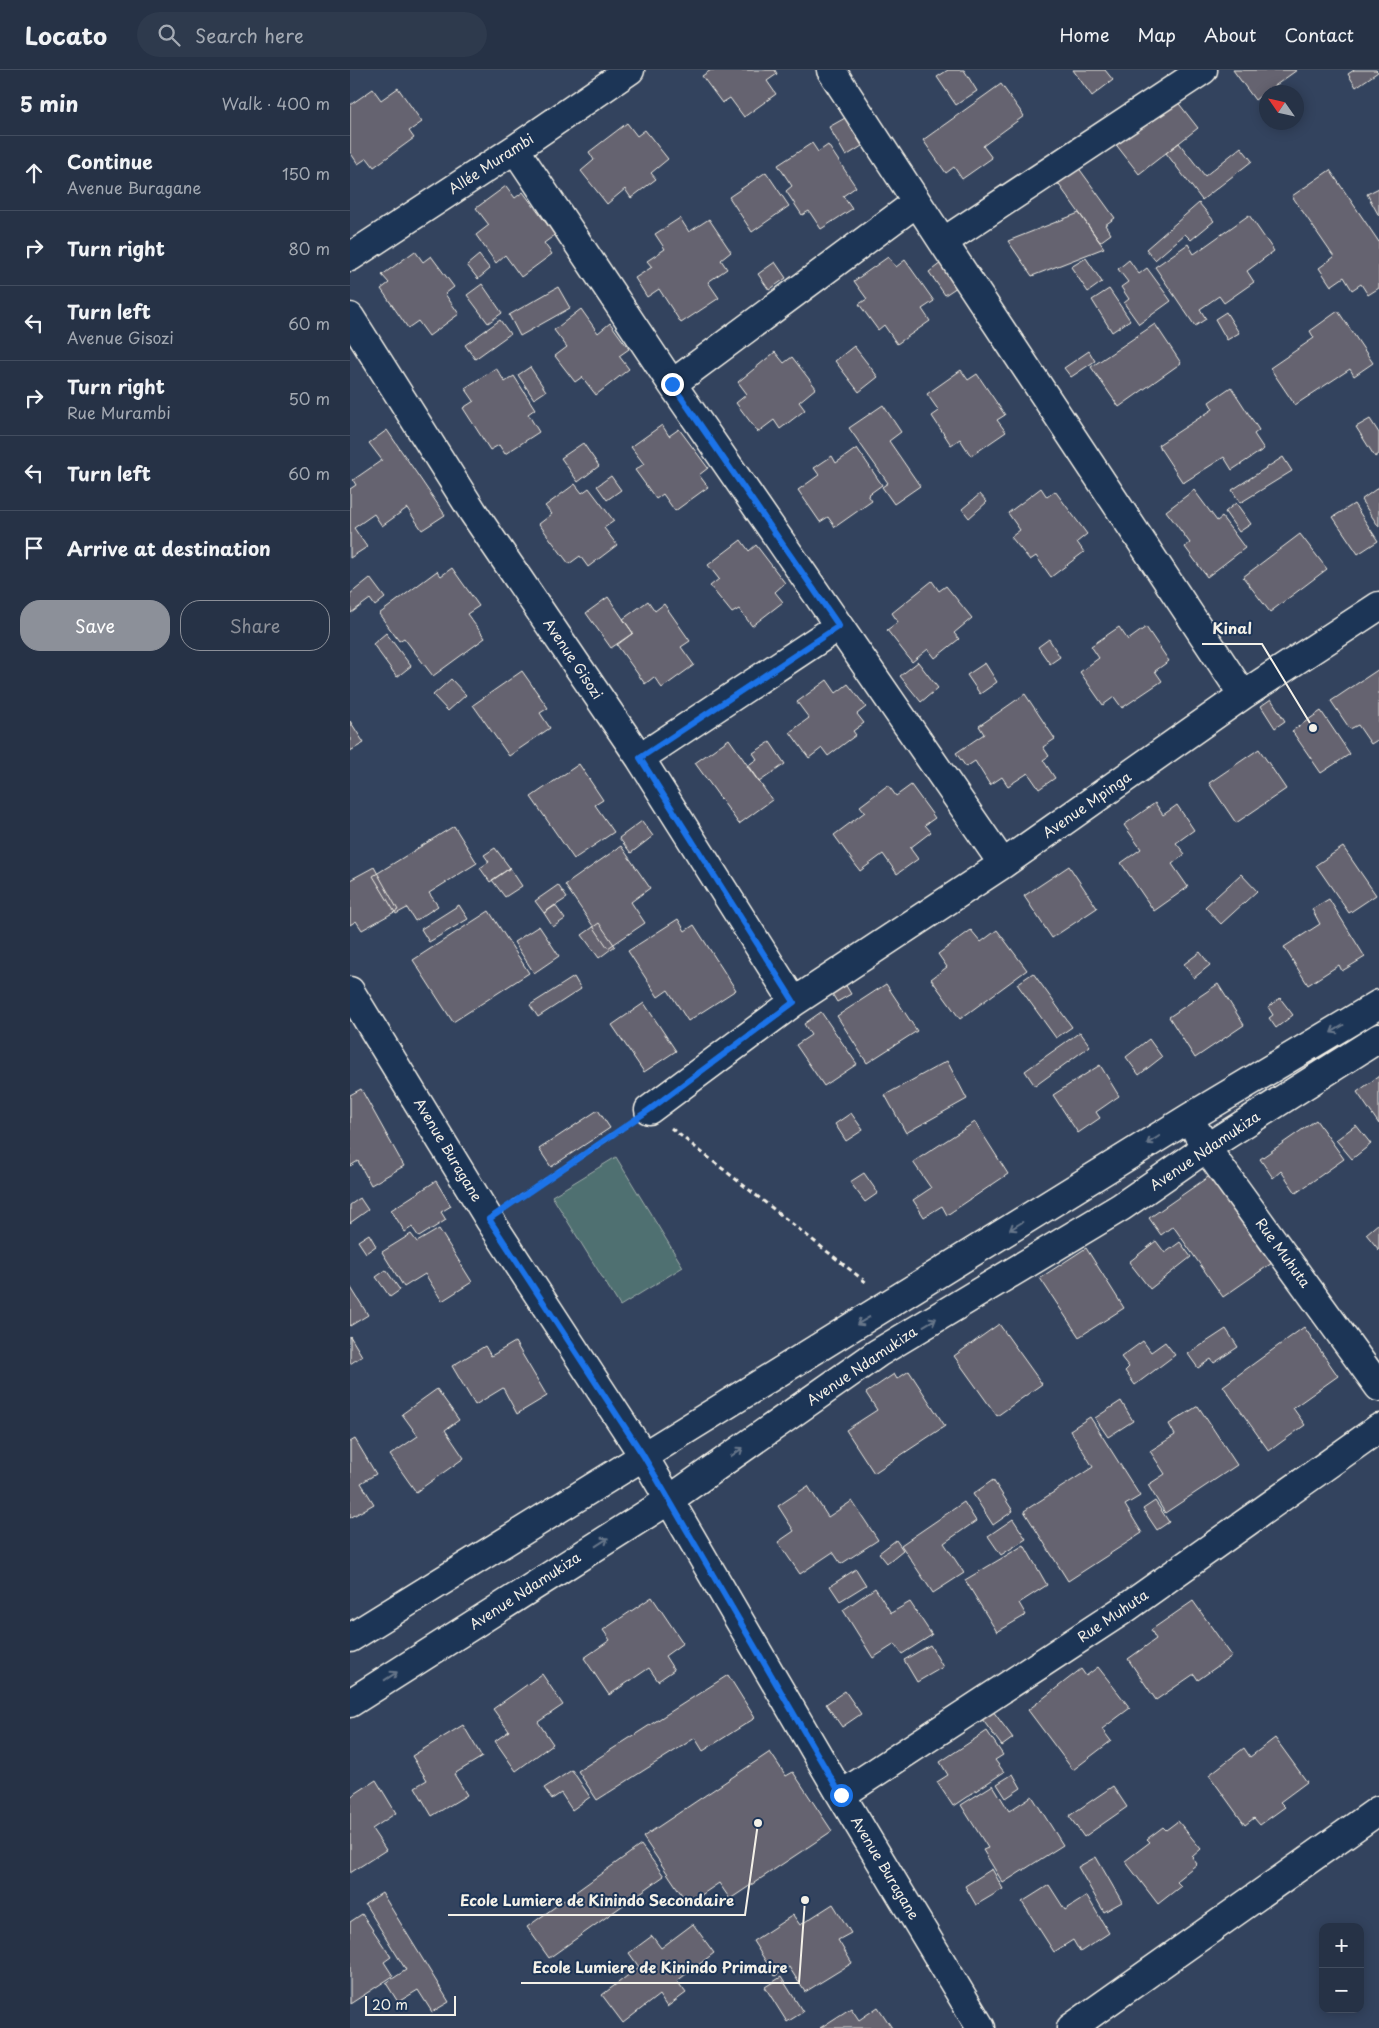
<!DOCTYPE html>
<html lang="en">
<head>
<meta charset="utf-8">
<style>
  body { margin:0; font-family:"Playpen Sans",sans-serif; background:#2e3a4d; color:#f1f3f6 }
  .controls { position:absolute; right:15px; bottom:15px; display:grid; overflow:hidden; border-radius:10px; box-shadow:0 2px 12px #0003 }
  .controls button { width:45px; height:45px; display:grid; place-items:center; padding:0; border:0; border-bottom:1px solid #424d5f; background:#263246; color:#f1f3f6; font:25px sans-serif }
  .compass { position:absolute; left:909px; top:15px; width:45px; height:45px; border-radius:50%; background:#263246; box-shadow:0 2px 12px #0003; rotate:304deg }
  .scale { position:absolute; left:15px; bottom:12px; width:91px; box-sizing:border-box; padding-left:5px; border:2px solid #f4f1e8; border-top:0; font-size:14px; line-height:18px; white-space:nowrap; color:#f4f1e8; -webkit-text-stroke:4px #1d3557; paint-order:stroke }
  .stop { position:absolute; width:15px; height:15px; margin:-11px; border:4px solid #1a73e8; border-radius:50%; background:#fff }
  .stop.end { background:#1a73e8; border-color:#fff; box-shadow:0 1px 5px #0008 }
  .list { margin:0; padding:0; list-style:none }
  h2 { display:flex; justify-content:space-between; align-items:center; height:65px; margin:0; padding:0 20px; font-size:21px }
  h2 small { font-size:16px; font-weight:400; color:#a4aab3 }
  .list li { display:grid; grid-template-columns:32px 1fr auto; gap:15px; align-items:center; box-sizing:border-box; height:75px; padding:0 20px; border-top:1px solid #424d5f }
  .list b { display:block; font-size:19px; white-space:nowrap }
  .list p { margin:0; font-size:16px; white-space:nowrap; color:#a4aab3 }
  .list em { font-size:16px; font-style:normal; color:#a4aab3 }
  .actions { display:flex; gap:10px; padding:15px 20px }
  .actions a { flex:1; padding:11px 0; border:1px solid #8c9099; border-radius:20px; text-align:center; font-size:18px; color:#8c9099 }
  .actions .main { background:#8c9099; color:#fff }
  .icon { flex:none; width:28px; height:28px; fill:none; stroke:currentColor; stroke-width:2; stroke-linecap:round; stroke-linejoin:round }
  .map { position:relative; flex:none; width:1029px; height:1958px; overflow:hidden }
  header { display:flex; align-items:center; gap:30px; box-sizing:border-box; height:70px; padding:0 25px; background:#263246; border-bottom:1px solid #424d5f }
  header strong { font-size:24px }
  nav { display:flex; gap:28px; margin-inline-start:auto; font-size:18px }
  .search { width:350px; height:45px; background:#2e3a4d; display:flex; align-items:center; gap:12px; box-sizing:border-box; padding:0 18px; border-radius:28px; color:#a4aab3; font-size:19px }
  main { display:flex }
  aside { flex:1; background:#263246 }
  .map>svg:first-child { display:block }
</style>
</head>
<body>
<header>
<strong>Locato</strong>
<div class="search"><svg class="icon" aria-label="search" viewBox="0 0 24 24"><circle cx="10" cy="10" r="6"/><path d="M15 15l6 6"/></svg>Search here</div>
<nav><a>Home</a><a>Map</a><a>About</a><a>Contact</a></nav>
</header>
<main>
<aside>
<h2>5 min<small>Walk · 400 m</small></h2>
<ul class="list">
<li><svg class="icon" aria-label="ahead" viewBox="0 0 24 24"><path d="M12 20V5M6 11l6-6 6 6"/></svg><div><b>Continue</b><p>Avenue Buragane</p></div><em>150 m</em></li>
<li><svg class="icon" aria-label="right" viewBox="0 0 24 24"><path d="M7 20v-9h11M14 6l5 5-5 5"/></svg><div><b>Turn right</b></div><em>80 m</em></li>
<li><svg class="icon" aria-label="left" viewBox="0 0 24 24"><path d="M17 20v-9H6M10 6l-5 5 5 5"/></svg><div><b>Turn left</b><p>Avenue Gisozi</p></div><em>60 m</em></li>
<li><svg class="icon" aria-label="right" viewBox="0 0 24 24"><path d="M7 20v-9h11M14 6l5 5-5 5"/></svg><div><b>Turn right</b><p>Rue Murambi</p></div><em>50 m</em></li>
<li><svg class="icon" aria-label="left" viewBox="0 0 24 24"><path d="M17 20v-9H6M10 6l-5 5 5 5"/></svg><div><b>Turn left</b></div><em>60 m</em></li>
<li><svg class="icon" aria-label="arrive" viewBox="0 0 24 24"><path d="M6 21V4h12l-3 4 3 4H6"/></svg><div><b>Arrive at destination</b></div></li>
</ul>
<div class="actions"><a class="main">Save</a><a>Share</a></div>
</aside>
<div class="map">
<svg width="1029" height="1958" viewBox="0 0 1029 1958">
  <rect width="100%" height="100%" fill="#33435e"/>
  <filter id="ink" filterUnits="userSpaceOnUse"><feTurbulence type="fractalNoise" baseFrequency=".02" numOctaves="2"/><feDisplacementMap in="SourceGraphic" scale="10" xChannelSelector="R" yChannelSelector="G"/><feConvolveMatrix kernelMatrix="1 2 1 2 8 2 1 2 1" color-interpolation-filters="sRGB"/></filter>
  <g filter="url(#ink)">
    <path fill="#4f7071" stroke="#a2b0ac" d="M266,1087L333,1197L270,1236L202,1126Z"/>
    <path fill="#656370" stroke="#f4f1e8" d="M361,0H425L427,4L417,11L426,24L394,47L380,28L372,33L352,6Z
      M598,0H614L627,21L606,35L587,7Z
      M723,0H755L763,10L742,26Z
      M883,0H947L905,30Z
      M1004,0H1026L1028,2L1006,17L998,4Z
      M651,14L674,46L633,76L642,88L612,109L604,97L596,103L573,70Z
      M48,18L72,52L59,61L64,68L24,97L17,88L8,94L0,82V35L23,19L31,30Z
      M823,26L848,58L789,104L764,72Z
      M495,48L512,76L496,86L479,57Z
      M277,53L287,66L295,60L318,89L301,103L306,109L281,128L275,119L257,134L231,101L244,90L239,82Z
      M462,73L468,82L478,75L506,117L493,126L502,139L471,159L459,141L452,145L436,121L442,116L428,95Z
      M829,73L855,106L891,77L902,91L852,130L816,83Z
      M728,97L765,148L755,155L761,164L750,172L707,112Z
      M980,100L1029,172V218L1018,225L1011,214L1002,220L994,207L981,216L969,198L984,187L942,126Z
      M416,102L439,136L402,162L379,127Z
      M156,116L165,128L173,122L205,165L194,173L202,184L171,207L155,185L146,193L126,165L139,155L126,138Z
      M1029,118V146L1017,124Z
      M849,133L864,151L841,170L835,164L805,190L796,179Z
      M729,143L754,178L682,206L658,171Z
      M899,145L924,181L897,201L904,212L874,233L869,226L850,239L856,249L845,256L805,197L838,174L844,184Z
      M330,148L339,162L359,149L381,182L371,190L377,199L358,212L369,228L331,253L309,219L297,227L285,208L302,197L297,191L315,179L305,164Z
      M65,181L73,192L81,186L104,217L95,224L109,244L79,266L68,251L58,258L31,219L39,213L32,205Z
      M129,185L140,199L128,209L117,195Z
      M538,187L546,197L555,190L584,231L572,239L580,251L547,274L534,255L528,260L509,234L517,229L504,211Z
      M736,188L752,212L738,222L721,197Z
      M779,190L789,204L797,198L821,231L789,254L774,233L779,229L771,217L778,212L768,199Z
      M425,192L436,208L419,220L408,204Z
      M591,193L607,217L595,225L579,202Z
      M132,214L152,243L138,253L117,225Z
      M208,217L220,238L170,266L159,245Z
      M759,219L780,250L762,262L742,230Z
      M231,239L248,263L260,253L279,279L269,286L279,299L246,325L232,307L225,312L205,286L217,277L204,260Z
      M988,241L1023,293L1004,306L1000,299L945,335L920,298L964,268L960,261Z
      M876,242L889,263L877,270L865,249Z
      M150,250L160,264L125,289L115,275Z
      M805,254L831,293L769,337L741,297Z
      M504,276L528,307L509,322L485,291Z
      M739,281L745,291L721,307L714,298Z
      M425,282L434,293L442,287L466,318L449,332L455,340L430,359L424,350L408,362L386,333L397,324L388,312Z
      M180,297L196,321L184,329L168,305Z
      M146,298L155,312L164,306L185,339L178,344L189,362L155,384L149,375L140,380L113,338L124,331L115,318Z
      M611,300L618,310L627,304L655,345L647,350L656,362L621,386L610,369L601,375L582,346L589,341L577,324Z
      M881,317L909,360L904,364L914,379L882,400L874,387L833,413L808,375L863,339L859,332Z
      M533,335L551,362L539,371L570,416L544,434L532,417L538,413L499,358Z
      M1020,349L1029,363V384L1025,387L1006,357Z
      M312,355L319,366L329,359L358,398L349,405L358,417L325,441L313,424L306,429L285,400L294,394L281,377Z
      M37,360L95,445L72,460L57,438L32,456L24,444L4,458L17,477L0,488V419L6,415L3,410L32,390L19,373Z
      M233,373L249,396L228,412L211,388Z
      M507,378L532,415L518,425L522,431L485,457L478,447L470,452L448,420L469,405L464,398L482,386L486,393Z
      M933,387L942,401L890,433L882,420Z
      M261,406L271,420L257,430L247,416Z
      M225,414L232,423L239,418L264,451L254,458L267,475L238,497L230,486L219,494L189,454L202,444L195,436Z
      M1029,417V457L1011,430Z
      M691,418L697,427L705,421L737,464L727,472L734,482L701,507L686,486L680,490L661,467L670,460L658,443Z
      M844,420L867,451L872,447L895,478L857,507L835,477L840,473L816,441Z
      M630,424L637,432L619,448L612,439Z
      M886,433L901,454L889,462L875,442Z
      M1004,434L1028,471L1008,484L983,447Z
      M950,464L977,499L920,542L893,507Z
      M391,470L399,481L406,475L435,513L425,522L433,532L402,556L389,539L382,543L360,516L369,509L358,495Z
      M102,498L129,536L117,544L135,568L83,606L54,568L49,571L29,544L87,501L91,506Z
      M20,508L35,528L25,536L20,529L1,543L0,524Z
      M582,511L589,521L596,516L622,548L604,563L609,569L585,588L578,579L562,592L537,560L548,552L542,543Z
      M258,527L283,563L261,578L236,543Z
      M298,531L305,541L314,534L340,571L331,577L344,595L312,618L304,607L295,614L267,575L283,563L273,549Z
      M769,557L778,570L796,557L819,591L805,601L812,611L772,638L764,627L753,635L730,602L749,588L741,576Z
      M36,563L61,596L47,607L23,574Z
      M699,569L710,587L700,594L688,577Z
      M568,592L588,618L571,632L550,606Z
      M635,593L647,612L630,624L617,605Z
      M1029,599V669L1021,674L1008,655L1000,659L981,631Z
      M172,601L198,638L190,643L200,658L159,686L123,635Z
      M101,609L116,625L98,641L83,625Z
      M477,610L486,623L498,614L516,637L507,644L514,653L503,661L506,665L478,686L472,678L459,688L440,662L459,648L447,632Z
      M675,624L705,669L693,677L699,686L693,690L705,708L689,719L678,703L658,716L652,707L640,715L625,691L616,697L606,683L634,664L629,656Z
      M921,629L935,651L925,658L911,636Z
      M971,641L1000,684L971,703L942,661Z
      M0,651L14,673L0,681Z
      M379,669L422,730L389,754L345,693Z
      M420,672L435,694L409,712L397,696L407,689L403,683Z
      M909,679L936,719L886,753L859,713Z
      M229,694L253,730L245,735L264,762L224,789L181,727Z
      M538,715L546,726L561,715L585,748L575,755L581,762L560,778L568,789L547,804L533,784L510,801L484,765L515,742L510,736Z
      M805,733L813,745L827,735L844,760L826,773L835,784L822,794L838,817L804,841L771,793L791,779L774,755Z
      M292,751L303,766L281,783L269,768Z
      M104,756L127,793L79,823L88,836L65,851L57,838L46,844L23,806Z
      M271,776L300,818L281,832L295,853L258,878L215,815Z
      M993,777L1026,825L999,843L966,795Z
      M145,778L160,798L140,812L130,798L139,792L134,785Z
      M719,796L747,838L702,868L674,826Z
      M24,797L48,840L12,860L6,851L0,855V810Z
      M160,798L172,816L155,827L142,810Z
      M891,804L907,821L871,854L855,837Z
      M208,815L217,828L194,843L185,831Z
      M979,829L1015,887L992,901L989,895L958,915L934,877L970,854L962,839Z
      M109,835L118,849L79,872L71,859Z
      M205,835L215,849L203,857L194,843Z
      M139,841L179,903L103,952L63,890Z
      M328,849L335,861L344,855L386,920L338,951L318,920L308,927L278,881Z
      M249,853L265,876L249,888L232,865Z
      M189,856L209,886L184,903L164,872Z
      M621,860L631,872L647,860L677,900L610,949L581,909L597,897L588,884Z
      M850,882L860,895L844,908L834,894Z
      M683,903L722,957L706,968L667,914Z
      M224,907L231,919L188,947L180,935Z
      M495,914L501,924L487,932L481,922Z
      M536,914L567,961L517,993L487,946Z
      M868,914L894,955L845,988L819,947Z
      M930,928L943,945L926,958L919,948L923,945L918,937Z
      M294,933L326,981L294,1002L262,955Z
      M471,942L507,994L474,1016L446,975L461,965L454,954Z
      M730,962L740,976L685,1016L675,1001Z
      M799,969L812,987L789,1005L776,987Z
      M597,991L617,1029L556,1063L535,1025Z
      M750,995L769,1026L746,1042L750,1048L728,1063L703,1025Z
      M1029,1006V1054L1007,1022Z
      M11,1019L54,1096L21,1115L8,1091L0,1096V1025Z
      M248,1040L260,1058L201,1097L189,1079Z
      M501,1043L513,1060L496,1071L485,1054Z
      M966,1050L994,1089L946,1123L931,1101L923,1108L910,1089Z
      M625,1052L658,1104L597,1145L592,1136L574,1147L563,1130L581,1118L563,1092Z
      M1006,1055L1021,1074L1002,1089L986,1070Z
      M514,1103L528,1123L515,1132L500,1112Z
      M861,1105L922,1193L873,1227L823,1156L811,1165L799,1148Z
      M86,1111L101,1136L91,1142L96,1150L69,1167L62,1157L55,1162L41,1140Z
      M10,1128L18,1140L0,1153V1135Z
      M1029,1153V1180L1016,1164Z
      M89,1159L122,1212L92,1231L75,1204L54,1217L32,1182L61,1164L67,1172Z
      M19,1164L26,1176L16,1183L8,1171Z
      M806,1171L815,1183L830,1172L841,1187L800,1219L779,1192Z
      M736,1178L774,1238L729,1267L690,1208Z
      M36,1200L50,1220L40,1227L26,1207Z
      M0,1216L18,1245L0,1256Z
      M649,1254L692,1314L647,1346L604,1286Z
      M954,1257L988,1306L943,1338L955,1355L919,1381L873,1316Z
      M876,1259L888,1277L864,1293L861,1289L848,1298L838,1284Z
      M0,1266L12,1286L0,1294Z
      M793,1271L801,1282L815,1272L825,1285L785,1315L775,1301L779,1297L771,1287Z
      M165,1272L197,1326L167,1344L153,1318L125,1335L102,1296L135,1276L141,1286Z
      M559,1301L595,1356L524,1403L496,1360L527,1340L516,1323L544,1304L547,1309Z
      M87,1319L109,1350L95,1360L114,1388L66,1422L40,1385L68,1366L52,1344Z
      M771,1331L783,1351L758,1367L745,1348Z
      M848,1336L887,1395L815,1443L798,1415L815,1404L800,1381L825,1365L819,1354Z
      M740,1347L790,1426L775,1435L792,1463L718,1511L674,1441L743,1397L720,1360Z
      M5,1369L26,1404L11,1413L24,1434L0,1448V1372Z
      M643,1410L663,1441L643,1455L623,1424Z
      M458,1416L478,1447L502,1431L528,1470L491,1494L483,1482L450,1504L428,1472L444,1461L428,1436Z
      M805,1431L819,1452L807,1460L793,1439Z
      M614,1432L626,1451L594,1473L614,1503L583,1523L551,1475Z
      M663,1449L676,1469L651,1485L638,1466Z
      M546,1470L553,1480L537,1493L529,1483Z
      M674,1475L697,1515L669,1533L676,1545L647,1562L615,1510Z
      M506,1499L516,1515L490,1531L480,1516Z
      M525,1518L541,1543L560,1532L582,1565L552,1584L545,1574L523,1588L493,1540Z
      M302,1527L333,1573L315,1586L324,1600L308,1611L299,1598L259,1625L234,1588L260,1570L253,1560Z
      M843,1531L882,1586L848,1610L844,1604L806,1630L778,1589L806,1569L801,1560Z
      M580,1575L593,1597L567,1612L554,1590Z
      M748,1597L780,1638L752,1659L761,1671L723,1700L678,1640L731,1599L736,1606Z
      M192,1604L213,1635L188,1652L203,1674L166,1701L145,1671L159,1661L143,1639Z
      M378,1605L405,1648L353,1681L345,1668L247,1730L228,1701Z
      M495,1621L511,1644L492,1657L476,1634Z
      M640,1637L663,1668L652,1676L629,1645Z
      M113,1655L132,1687L104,1704L117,1725L82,1746L65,1717L77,1710L62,1686Z
      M637,1661L653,1685L645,1690L654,1702L603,1736L587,1712L598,1705L590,1692Z
      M925,1668L957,1712L930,1732L935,1737L910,1755L904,1748L895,1755L859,1705L894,1678L900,1687Z
      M420,1682L436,1706L443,1702L482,1761L380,1829L369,1813L338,1834L293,1767Z
      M222,1700L240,1727L222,1740L211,1723L202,1729L194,1718Z
      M663,1704L671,1718L656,1728L647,1714Z
      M26,1710L46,1743L22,1759L36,1780L0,1803V1727Z
      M643,1715L659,1741L682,1726L713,1775L653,1813L633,1780L638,1778L611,1735Z
      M763,1716L777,1737L734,1767L719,1746Z
      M828,1751L851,1779L842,1787L847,1794L826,1811L831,1816L808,1834L775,1791L800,1772L797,1769L813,1757L816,1760Z
      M291,1775L314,1806L199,1888L177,1857Z
      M746,1787L772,1832L754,1842L728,1797Z
      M642,1799L653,1819L626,1835L615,1816Z
      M699,1815L715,1840L737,1826L759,1863L730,1882L723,1870L704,1882L672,1832Z
      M32,1823L99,1932L82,1942L68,1920L48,1932L36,1913L56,1900L15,1834Z
      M483,1834L501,1863L488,1870L502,1893L455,1922L439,1897L425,1906L403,1871L443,1845L450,1855Z
      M12,1844L41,1887L34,1892L43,1906L0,1934V1852Z
      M343,1854L364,1883L327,1911L336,1923L317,1937L309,1925L273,1953L252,1925L289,1897L279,1883L302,1866L311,1878Z
      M431,1907L453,1942L437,1952L415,1917Z
      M528,1937L542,1958H470L501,1938L509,1950Z"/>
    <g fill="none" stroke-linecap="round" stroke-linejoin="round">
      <g stroke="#f4f1e8" stroke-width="31">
        <path id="minor" d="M481,0L593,172L893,625
          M165,79L322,314L653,794
          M593,172L853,0
          M0,187L165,79L280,0
          M0,247L123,442L290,688L444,932
          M322,314L567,132
          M290,688L489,556
          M0,921L139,1149L293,1385L491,1725L631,1958
          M299,1040L444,932L653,794L893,625L1029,536
          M847,1062L856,1078L1029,1317
          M0,1568L839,1048L1029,934
          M0,1633L319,1430L528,1283L771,1137L856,1078L1029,968
          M491,1725L776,1538L1029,1358
          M721,1958L1029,1740"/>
      </g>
      <path stroke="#f4f1e8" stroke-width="3" stroke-dasharray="5 4" stroke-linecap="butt" d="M321,1058L517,1213
        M163,1132L276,1056"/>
      <use href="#minor" stroke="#1d3557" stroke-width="28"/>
    </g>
    <defs><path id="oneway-shaft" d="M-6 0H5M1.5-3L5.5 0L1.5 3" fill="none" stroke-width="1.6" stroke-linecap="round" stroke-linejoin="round" transform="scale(1.25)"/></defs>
    <g stroke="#68778a">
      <use href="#oneway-shaft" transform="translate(987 959) rotate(149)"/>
      <use href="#oneway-shaft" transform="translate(803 1070) rotate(148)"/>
      <use href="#oneway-shaft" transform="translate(666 1156) rotate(148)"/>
      <use href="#oneway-shaft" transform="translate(513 1251) rotate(149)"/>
      <use href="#oneway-shaft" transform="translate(580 1252) rotate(-31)"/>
      <use href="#oneway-shaft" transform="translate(387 1382) rotate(-35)"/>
      <use href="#oneway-shaft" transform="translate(252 1472) rotate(-33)"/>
      <use href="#oneway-shaft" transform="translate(41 1606) rotate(-33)"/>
    </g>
  </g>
  <g fill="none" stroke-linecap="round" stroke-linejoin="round" filter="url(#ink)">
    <path stroke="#1a73e8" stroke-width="6" d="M322,314L489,556L290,688L444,932L299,1040L139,1149L293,1385L491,1725"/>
  </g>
  <g text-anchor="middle" stroke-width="4" stroke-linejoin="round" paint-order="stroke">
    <g font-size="14" fill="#f4f1e8" stroke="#1d3557">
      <text transform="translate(141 94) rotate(-33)" y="5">Allée Murambi</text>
      <text transform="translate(223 589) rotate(56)" y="5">Avenue Gisozi</text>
      <text transform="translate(737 735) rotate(-35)" y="5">Avenue Mpinga</text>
      <text transform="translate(98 1080) rotate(59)" y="5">Avenue Buragane</text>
      <text transform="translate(855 1081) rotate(-34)" y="5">Avenue Ndamukiza</text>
      <text transform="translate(933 1183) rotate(54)" y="5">Rue Muhuta</text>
      <text transform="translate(512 1296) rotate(-34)" y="5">Avenue Ndamukiza</text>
      <text transform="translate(175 1521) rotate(-33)" y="5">Avenue Ndamukiza</text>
      <text transform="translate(763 1546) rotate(-34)" y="5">Rue Muhuta</text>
      <text transform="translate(535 1798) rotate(59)" y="5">Avenue Buragane</text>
    </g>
  </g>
  <path fill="none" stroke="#f4f1e8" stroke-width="2" d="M963 658L912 574H852M408 1753L395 1845H98M455 1830L449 1913H171"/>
  <g fill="#f4f1e8" stroke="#1d3557" stroke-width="2">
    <circle cx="963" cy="658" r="5"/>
    <circle cx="408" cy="1753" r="5"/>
    <circle cx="455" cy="1830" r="5"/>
  </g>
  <g font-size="15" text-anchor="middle" font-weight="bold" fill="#f4f1e8" stroke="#1d3557" stroke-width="4" stroke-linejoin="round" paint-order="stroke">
    <text x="882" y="564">Kinal</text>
    <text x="247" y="1836">Ecole Lumiere de Kinindo Secondaire</text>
    <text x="310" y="1903">Ecole Lumiere de Kinindo Primaire</text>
  </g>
</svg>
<div class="controls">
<button>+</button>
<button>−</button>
</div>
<svg class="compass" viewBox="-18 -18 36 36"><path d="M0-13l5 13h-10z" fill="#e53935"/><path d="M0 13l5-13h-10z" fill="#a4aab3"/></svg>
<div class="scale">20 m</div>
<div class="stop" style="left:491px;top:1725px"></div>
<div class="stop end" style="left:322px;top:314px"></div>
</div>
</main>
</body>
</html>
